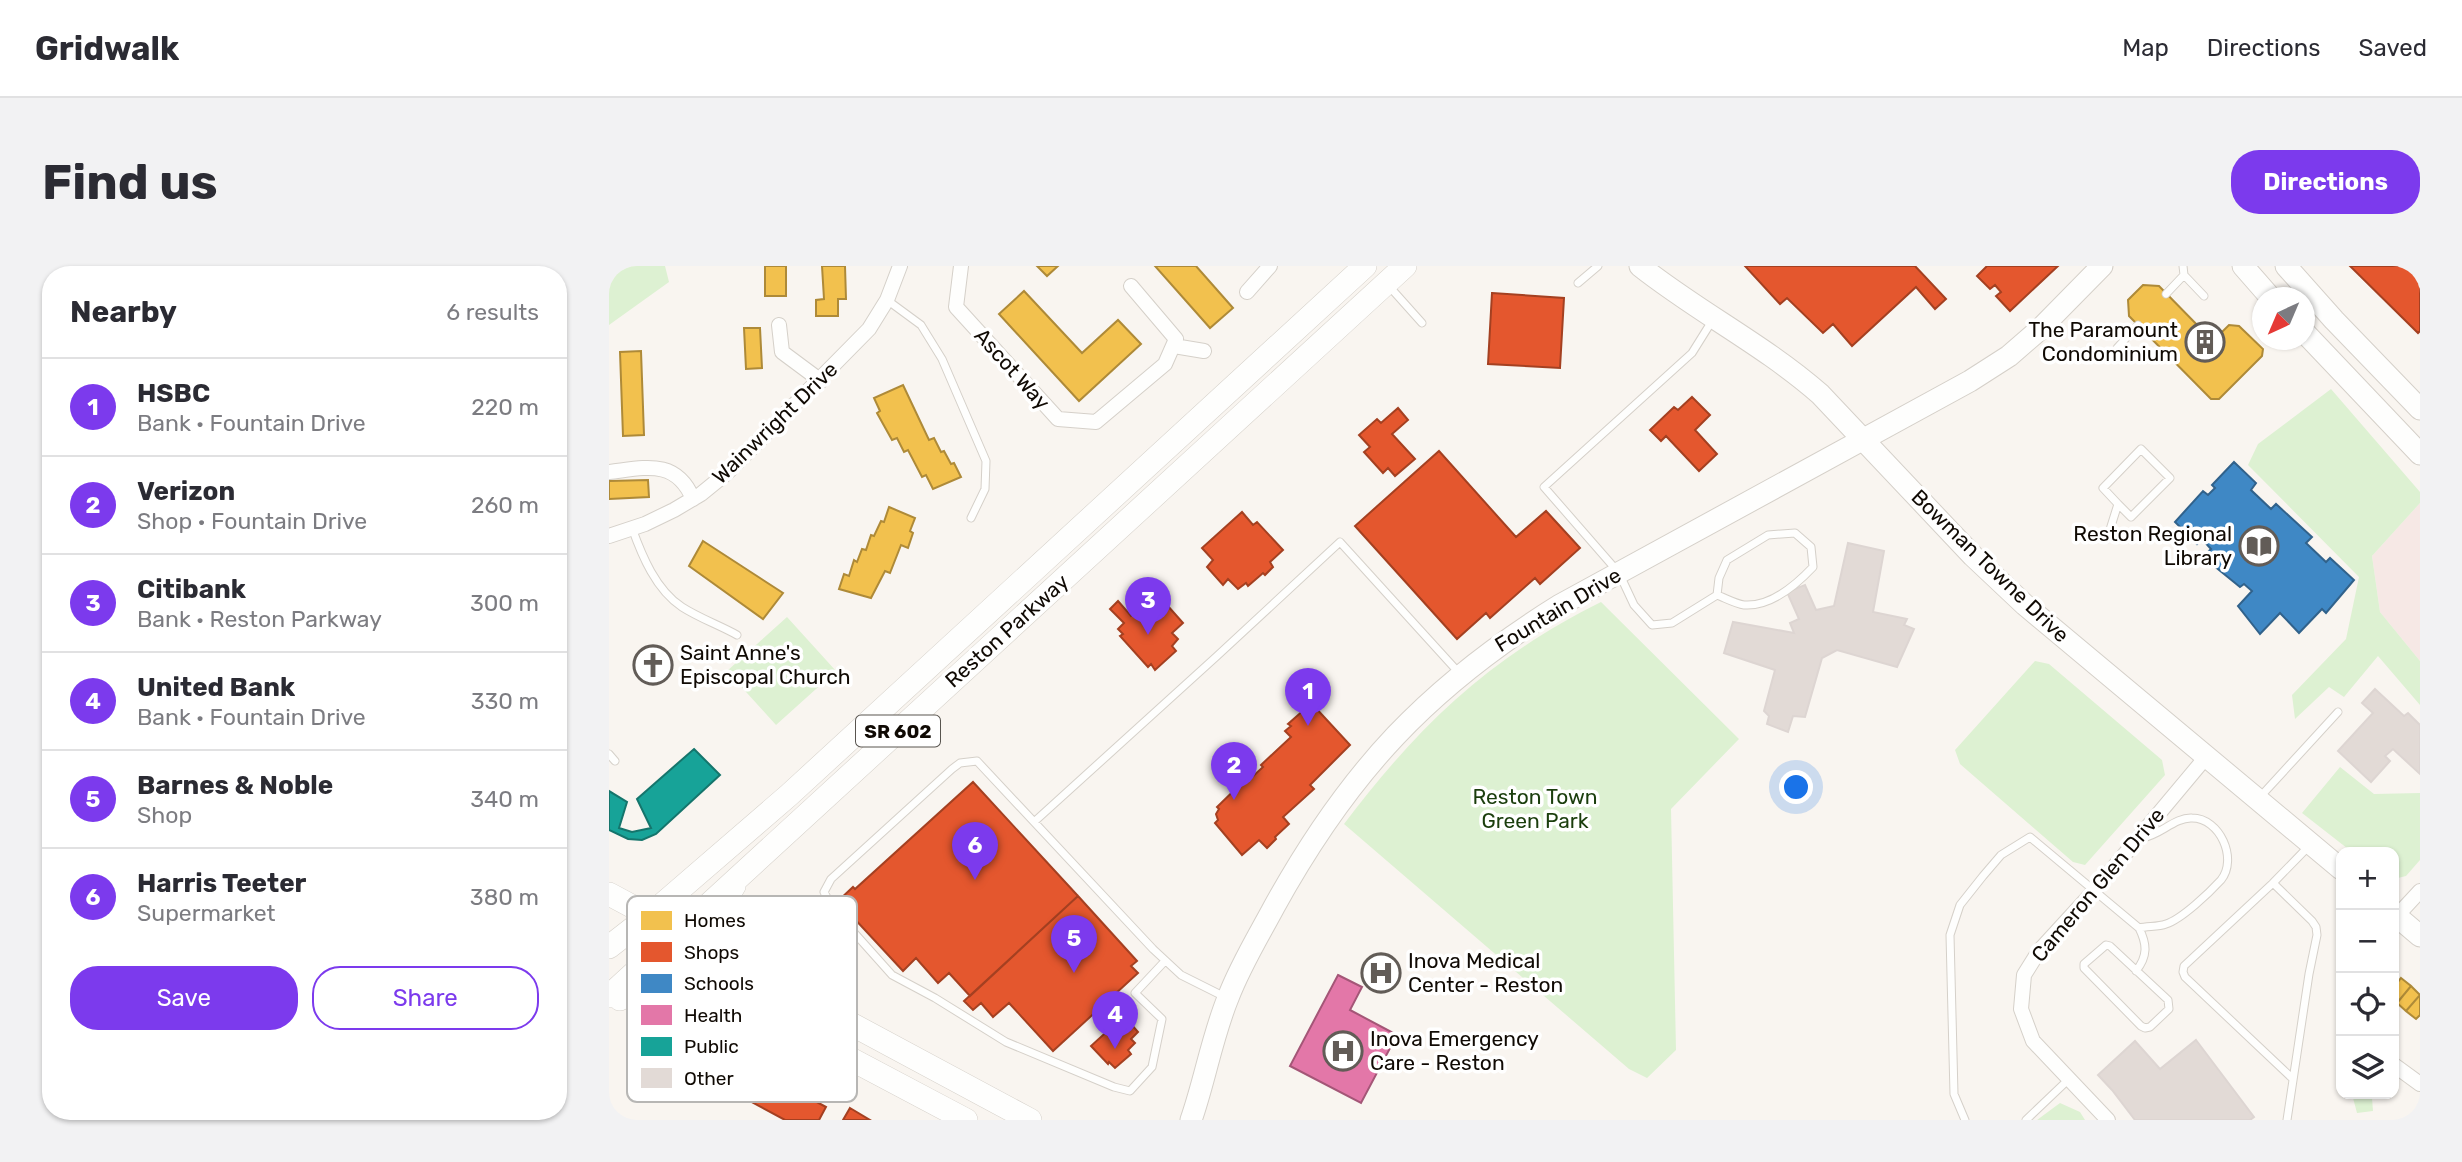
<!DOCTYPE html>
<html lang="en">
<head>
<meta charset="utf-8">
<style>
  body { margin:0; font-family:Rubik,sans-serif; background:#f2f2f3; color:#2b2b33 }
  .controls { position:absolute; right:21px; bottom:21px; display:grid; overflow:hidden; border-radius:14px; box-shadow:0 2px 5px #0004 }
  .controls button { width:63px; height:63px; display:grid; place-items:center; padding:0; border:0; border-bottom:2px solid #e1e1e2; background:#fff; color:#2b2b33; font:35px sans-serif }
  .compass { position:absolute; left:1643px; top:21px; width:63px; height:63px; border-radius:50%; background:#fff; box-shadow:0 2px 5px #0004; rotate:224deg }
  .you { position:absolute; left:1188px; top:522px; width:24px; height:24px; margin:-18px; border:5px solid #fff; border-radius:50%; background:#1a73e8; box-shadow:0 0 0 10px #1a73e833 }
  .badge { display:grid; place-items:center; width:46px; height:46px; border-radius:50%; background:#7c3aed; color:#fff; font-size:23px; font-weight:700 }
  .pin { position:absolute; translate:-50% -58px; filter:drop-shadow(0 2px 4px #0008) }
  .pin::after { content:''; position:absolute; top:37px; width:24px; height:21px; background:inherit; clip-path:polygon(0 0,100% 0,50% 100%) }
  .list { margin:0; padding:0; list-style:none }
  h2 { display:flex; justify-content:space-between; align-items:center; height:91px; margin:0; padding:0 28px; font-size:30px }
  h2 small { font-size:23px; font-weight:400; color:#7c7c81 }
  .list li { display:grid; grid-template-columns:46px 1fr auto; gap:21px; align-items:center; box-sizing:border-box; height:98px; padding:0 28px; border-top:2px solid #e1e1e2 }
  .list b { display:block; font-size:26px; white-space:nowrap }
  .list p { margin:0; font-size:23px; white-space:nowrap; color:#7c7c81 }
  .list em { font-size:23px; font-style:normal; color:#7c7c81 }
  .actions { display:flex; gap:14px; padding:21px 28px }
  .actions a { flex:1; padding:16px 0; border:2px solid #7c3aed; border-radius:28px; text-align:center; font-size:24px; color:#7c3aed }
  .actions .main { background:#7c3aed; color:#fff }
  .icon { flex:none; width:38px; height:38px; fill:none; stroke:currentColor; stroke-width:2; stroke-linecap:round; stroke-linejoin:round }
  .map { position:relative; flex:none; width:1811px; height:854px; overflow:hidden; border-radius:28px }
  header { display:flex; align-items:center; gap:42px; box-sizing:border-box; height:98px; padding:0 35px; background:#fff; border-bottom:2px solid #e1e1e2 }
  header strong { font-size:33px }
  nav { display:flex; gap:38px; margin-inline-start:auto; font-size:24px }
  .intro { display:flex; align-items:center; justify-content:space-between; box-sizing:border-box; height:168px; padding:0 42px }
  h1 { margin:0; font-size:49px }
  .button { padding:18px 32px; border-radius:28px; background:#7c3aed; color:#fff; font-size:24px; font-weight:700 }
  main { display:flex; gap:42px; padding:0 42px }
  aside { flex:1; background:#fff; border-radius:28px; box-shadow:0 2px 5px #0004 }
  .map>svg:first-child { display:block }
</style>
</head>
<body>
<header>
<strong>Gridwalk</strong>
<nav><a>Map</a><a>Directions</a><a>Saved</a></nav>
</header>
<div class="intro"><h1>Find us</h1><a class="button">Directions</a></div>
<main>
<aside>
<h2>Nearby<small>6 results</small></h2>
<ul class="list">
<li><span class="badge">1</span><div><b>HSBC</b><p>Bank · Fountain Drive</p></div><em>220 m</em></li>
<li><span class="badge">2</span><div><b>Verizon</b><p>Shop · Fountain Drive</p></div><em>260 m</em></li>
<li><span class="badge">3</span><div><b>Citibank</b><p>Bank · Reston Parkway</p></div><em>300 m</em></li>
<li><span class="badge">4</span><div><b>United Bank</b><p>Bank · Fountain Drive</p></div><em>330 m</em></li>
<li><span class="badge">5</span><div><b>Barnes &amp; Noble</b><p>Shop</p></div><em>340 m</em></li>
<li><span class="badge">6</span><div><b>Harris Teeter</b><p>Supermarket</p></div><em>380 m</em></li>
</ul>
<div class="actions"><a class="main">Save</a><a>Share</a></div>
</aside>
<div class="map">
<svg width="1811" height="854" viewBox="0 0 1811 854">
  <rect width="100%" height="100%" fill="#f9f5f0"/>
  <path fill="#f6e8e5" d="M1811,237V395L1771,346L1763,290Z"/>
  <path fill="#ddf1d2" d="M0,0H56L60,16L0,59Z
    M1722,123L1811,226V237L1763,290L1771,346L1811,395V439L1769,390L1735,431L1720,421L1686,453L1683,429L1737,373L1750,311L1639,199L1649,178Z
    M992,336L1130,473L1062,543L1067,784L1038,812L1020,803L735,558C809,460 881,391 992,336Z
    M178,351L227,405L167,459L118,405Z
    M1426,395L1440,398L1553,494L1556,509L1476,599L1464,596L1351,498L1346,484Z
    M1731,501L1765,528L1811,527V594L1797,610L1785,613V586H1743L1693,547Z
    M1746,828H1760L1763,832L1764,845L1748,847L1744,832Z
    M1451,837L1471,846L1476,854H1428Z"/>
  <path fill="#f2c14e" stroke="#ae8a38" stroke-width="2" d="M156,0H177V30H156Z
    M213,0H236L237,33H229V50H207V34L215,33Z
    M428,0H449L438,10Z
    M546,0H587L624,42L601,62Z
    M1534,19L1550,20L1597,68L1610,69L1620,59L1630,60L1654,83L1653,90L1610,133H1602L1520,50L1519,34Z
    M415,25L473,87L509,54L532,78L470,135L390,48Z
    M135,62H151L153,102L137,103Z
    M32,85L35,169L14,170L11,86Z
    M294,119L320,174L325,172L332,186L335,185L342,198L345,197L352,211L324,223L317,209L313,211L299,184L295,186L288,172L283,174L268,147L271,145L265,132Z
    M39,214L40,231L0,233V215Z
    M280,241L306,252L301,265L304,267L299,282L292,279L281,307L276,305L262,332L230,323L235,308L240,310L245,294L248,296L253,283L257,284L262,269L265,270L272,255L275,256Z
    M94,275L174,327L154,353L80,300Z
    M1792,712L1802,720L1788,737L1785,734V721Z
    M1802,720L1811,729L1797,745L1788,737Z
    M1811,729V749L1807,753L1797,745Z"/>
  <path fill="#e4572e" stroke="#a44021" stroke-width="2" d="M1136,0H1306L1337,33L1326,43L1307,21L1243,80L1224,58L1214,67L1178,32L1171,38Z
    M1378,0H1449L1401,45L1387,30L1392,26L1386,19L1381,23L1368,10Z
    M1741,0H1811V65L1809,67Z
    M883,27L955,32L951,102L879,98Z
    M1083,131L1101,149L1086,164L1108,188L1090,205L1057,170L1052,175L1041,164L1065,141L1069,144Z
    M789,142L799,154L783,168L806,193L786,210L779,202L774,207L755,186L761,181L750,169L768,153L772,157Z
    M830,185L907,271L937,245L971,282L931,318L926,312L881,352L877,347L848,373L746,260Z
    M633,246L644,259L648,256L674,284L661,296L664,301L656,309L654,307L639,320L637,317L629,323L619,313L614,319L598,301L604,294L593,282Z
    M509,335L522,350L529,345L534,350L540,344L546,350L558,339L574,357L563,367L569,373L563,380L567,385L546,404L542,398L539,401L511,370L514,368L509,363L515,357L501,343Z
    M704,439L741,479L701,519L705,523L674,551L680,558L666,571L667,573L658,582L650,574L633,589L606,557L609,554L607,548L610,543L608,541L639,511L641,513L654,501L652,499L682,471L676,465L682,460L679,458L697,442L699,444Z
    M364,516L469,630L361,730L340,707L329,717L307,692L294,705L229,635L244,621L246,623Z
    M469,630L528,695L522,700L529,707L444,785L400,737L384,751L372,737L364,744L355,735Z
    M515,750L529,766L522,773L526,777L519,784L522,788L506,802L500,796L499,798L482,780Z
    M101,778L217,841L210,854H176L85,805Z
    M241,842L261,854H234Z"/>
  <path fill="#3f88c5" stroke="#31628b" stroke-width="2" d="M1625,196L1647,217L1642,224L1662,243L1667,238L1703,271L1697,277L1717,296L1721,292L1745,314L1717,347L1713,343L1690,367L1671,347L1651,368L1629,340L1643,325L1635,318L1631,321L1594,291L1602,283L1593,273L1588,278L1566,256L1594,225L1599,229L1606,222L1603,219Z"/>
  <path fill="#e377a8" stroke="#a45677" stroke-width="2" d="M729,709L753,721L741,744L788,769L752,837L681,800Z"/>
  <path fill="#17a398" stroke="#15756c" stroke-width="2" d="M85,483L111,509L47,568L33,574L19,573L0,564V525L18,536L10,562L23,566L42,562L28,533Z"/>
  <path fill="#e2dad6" stroke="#ddd5d2" stroke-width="2" d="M1239,277L1275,285L1264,346L1298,353L1295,359L1305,363L1288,401L1228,384L1213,392L1196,451L1184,450L1179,466L1158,458L1160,450L1155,445L1166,404L1115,387L1124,356L1185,367L1181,357L1190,353L1178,326L1196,319L1207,344L1225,340Z
    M1766,423L1795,450L1799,447L1811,459V508L1784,483L1776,490L1781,495L1762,516L1729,485L1764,447L1753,437Z
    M1587,774L1645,851L1641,854H1526L1503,824L1489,809L1526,775L1551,803Z"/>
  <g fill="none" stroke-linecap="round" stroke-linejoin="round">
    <g stroke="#d5d0c9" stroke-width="9">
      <path id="lane" d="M1574,0L1575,9L1595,30
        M969,17L989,0
        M779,19L813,57
        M1557,28L1575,9
        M278,34L312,59L333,93L377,195L376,223L362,252
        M1103,55L1083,87L935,221L1010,307L1025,339L1043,359L1063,357L1108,329C1116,332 1127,338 1135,339C1162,341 1187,319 1204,301L1202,281L1186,267L1159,269L1118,294L1110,312L1108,329
        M1508,82L1529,59
        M23,262C33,290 47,324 73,341C90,352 110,359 128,369
        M1498,273L1509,238L1494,222L1532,183L1561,212L1522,251L1509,238
        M0,488L6,495
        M1651,531L1729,446
        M425,556L608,390L731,276L851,408
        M1664,617L1575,700L1574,706L1576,711L1684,813
        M1530,662C1539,660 1549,661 1557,658C1573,653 1601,626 1612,614C1629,593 1611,552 1583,552C1566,551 1550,570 1533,572
        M1497,679L1501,680L1559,734L1560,743L1541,761L1536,762L1532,760L1475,702V698Z
        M556,695L526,727L553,753L543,801L521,825L505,821L397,776L326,732L283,709L224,643L215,626L222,613L343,503L351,497L368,495L544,683L572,709L616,731
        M1356,854L1345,828L1341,669L1351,639L1374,610L1392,589L1421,571L1530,662C1538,678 1539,690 1527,705
        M1417,854L1460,813
        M1678,854L1700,708L1708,669L1707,661L1703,655L1664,617L1701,579"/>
    </g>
    <g stroke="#d5d0c9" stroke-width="16">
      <path id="street" d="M352,0L347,41L449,153L487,156L556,98L567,73L522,20
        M638,26L661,0
        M170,59L173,86L212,115
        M565,80L595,85
        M0,206C35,202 67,192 84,233
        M0,270L36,258L65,244L92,228L119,206L260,63L278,34L291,0
        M1785,653L1811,625
        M1785,799L1811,818
        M1499,854L1424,775L1412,743L1415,709L1430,685L1485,625L1597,491"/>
    </g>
    <g stroke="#d5d0c9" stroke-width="23">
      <path id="secondary" d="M1031,0C1089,46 1155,79 1211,128L1364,290L1416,339L1732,603
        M1634,0L1662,32
        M1677,0L1725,54L1811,143
        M1696,67L1811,188
        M1785,648L1811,670
        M582,854C596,814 603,771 619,732C631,700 649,671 665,641C740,505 819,421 951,339L1361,115L1400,90L1430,64L1493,0"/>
    </g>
    <g stroke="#d5d0c9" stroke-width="24">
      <path id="primary" d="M125,620C102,654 119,674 144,698
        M0,628L421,854
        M0,681L41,649L180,529L756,0
        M32,682L357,854
        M0,730L796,0
        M11,733C35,717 58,706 87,714"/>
    </g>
    <use href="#lane" stroke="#fefefd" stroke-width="7"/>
    <use href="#street" stroke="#fefefd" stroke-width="14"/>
    <use href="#secondary" stroke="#fefefd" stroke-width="21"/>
    <use href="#primary" stroke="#fefefd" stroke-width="23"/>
  </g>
  <defs>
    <g id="building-ring" transform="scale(2.0125)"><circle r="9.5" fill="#fff" stroke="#625c57" stroke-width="1.5"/><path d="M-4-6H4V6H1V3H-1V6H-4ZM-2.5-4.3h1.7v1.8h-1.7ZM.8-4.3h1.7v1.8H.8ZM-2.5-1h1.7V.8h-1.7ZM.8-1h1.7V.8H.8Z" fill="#625c57"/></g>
    <g id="library-ring" transform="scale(2.0125)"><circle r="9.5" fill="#fff" stroke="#625c57" stroke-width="1.5"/><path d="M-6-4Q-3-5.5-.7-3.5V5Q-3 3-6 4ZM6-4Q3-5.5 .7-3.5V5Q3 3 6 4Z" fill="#625c57"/></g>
    <g id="church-ring" transform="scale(2.0125)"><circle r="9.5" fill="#fff" stroke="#625c57" stroke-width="1.5"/><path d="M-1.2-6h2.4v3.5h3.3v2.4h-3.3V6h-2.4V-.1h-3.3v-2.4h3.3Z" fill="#625c57"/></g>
    <g id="hospital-ring" transform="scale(2.0125)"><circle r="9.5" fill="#fff" stroke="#625c57" stroke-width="1.5"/><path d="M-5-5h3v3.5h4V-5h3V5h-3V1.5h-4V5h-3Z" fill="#625c57"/></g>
  </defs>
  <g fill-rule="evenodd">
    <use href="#building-ring" x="1596" y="76"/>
    <use href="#library-ring" x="1650" y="280"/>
    <use href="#church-ring" x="44" y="399"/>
    <use href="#hospital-ring" x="772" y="707"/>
    <use href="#hospital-ring" x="734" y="785"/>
  </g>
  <g text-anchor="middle" stroke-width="7" stroke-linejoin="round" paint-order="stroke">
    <rect fill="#fff" stroke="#58544f" stroke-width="2" x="247" y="449.5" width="84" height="31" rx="5"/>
    <g font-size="19" font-weight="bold" fill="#100a04">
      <text x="289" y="472">SR 602</text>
    </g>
    <g font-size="21" fill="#100a04" stroke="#fff" text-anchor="start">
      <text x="1569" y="71" text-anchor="end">The Paramount<tspan x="1569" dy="24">Condominium</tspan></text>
      <text x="1623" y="275" text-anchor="end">Reston Regional<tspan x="1623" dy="24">Library</tspan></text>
      <text x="71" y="394">Saint Anne's<tspan x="71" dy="24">Episcopal Church</tspan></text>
      <text x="799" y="702">Inova Medical<tspan x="799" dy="24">Center - Reston</tspan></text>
      <text x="761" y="780">Inova Emergency<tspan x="761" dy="24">Care - Reston</tspan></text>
    </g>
    <g font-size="21" fill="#100a04" stroke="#fff">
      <text transform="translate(403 103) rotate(48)" y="7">Ascot Way</text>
      <text transform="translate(166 157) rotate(-44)" y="7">Wainwright Drive</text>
      <text transform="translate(1381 300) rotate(44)" y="7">Bowman Towne Drive</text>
      <text transform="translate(949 344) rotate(-31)" y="7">Fountain Drive</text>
      <text transform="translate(398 365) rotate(-42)" y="7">Reston Parkway</text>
      <text transform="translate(1489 619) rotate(-50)" y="7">Cameron Glen Drive</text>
    </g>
    <g font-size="21" fill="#1b3e0d" stroke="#fff">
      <text x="926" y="538">Reston Town<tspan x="926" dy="24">Green Park</tspan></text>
    </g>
  </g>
  <rect x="18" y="630" width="230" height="206" rx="10" fill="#fff" stroke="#b7b6b4" stroke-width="2"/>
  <rect x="32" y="645" width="31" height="19" fill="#f2c14e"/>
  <rect x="32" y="676" width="31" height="20" fill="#e4572e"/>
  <rect x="32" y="708" width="31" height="19" fill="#3f88c5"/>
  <rect x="32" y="739" width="31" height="20" fill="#e377a8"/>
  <rect x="32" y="771" width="31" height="19" fill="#17a398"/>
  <rect x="32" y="802" width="31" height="20" fill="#e2dad6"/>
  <g font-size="19" fill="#100a04">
    <text x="75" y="661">Homes</text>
    <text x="75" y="693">Shops</text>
    <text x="75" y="724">Schools</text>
    <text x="75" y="756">Health</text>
    <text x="75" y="787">Public</text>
    <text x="75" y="819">Other</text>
  </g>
</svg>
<div class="controls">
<button>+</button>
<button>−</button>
<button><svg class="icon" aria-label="locate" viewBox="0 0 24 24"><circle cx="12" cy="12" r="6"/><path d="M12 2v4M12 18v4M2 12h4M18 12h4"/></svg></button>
<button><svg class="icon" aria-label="layers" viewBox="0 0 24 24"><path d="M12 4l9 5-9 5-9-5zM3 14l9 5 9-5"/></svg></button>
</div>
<svg class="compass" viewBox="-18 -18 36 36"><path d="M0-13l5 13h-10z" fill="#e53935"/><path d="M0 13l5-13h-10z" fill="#7c7c81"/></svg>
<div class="you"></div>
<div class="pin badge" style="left:699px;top:460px">1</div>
<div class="pin badge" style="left:625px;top:534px">2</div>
<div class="pin badge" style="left:539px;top:369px">3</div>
<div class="pin badge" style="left:506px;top:783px">4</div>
<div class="pin badge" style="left:465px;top:707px">5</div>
<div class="pin badge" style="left:366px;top:614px">6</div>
</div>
</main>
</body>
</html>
